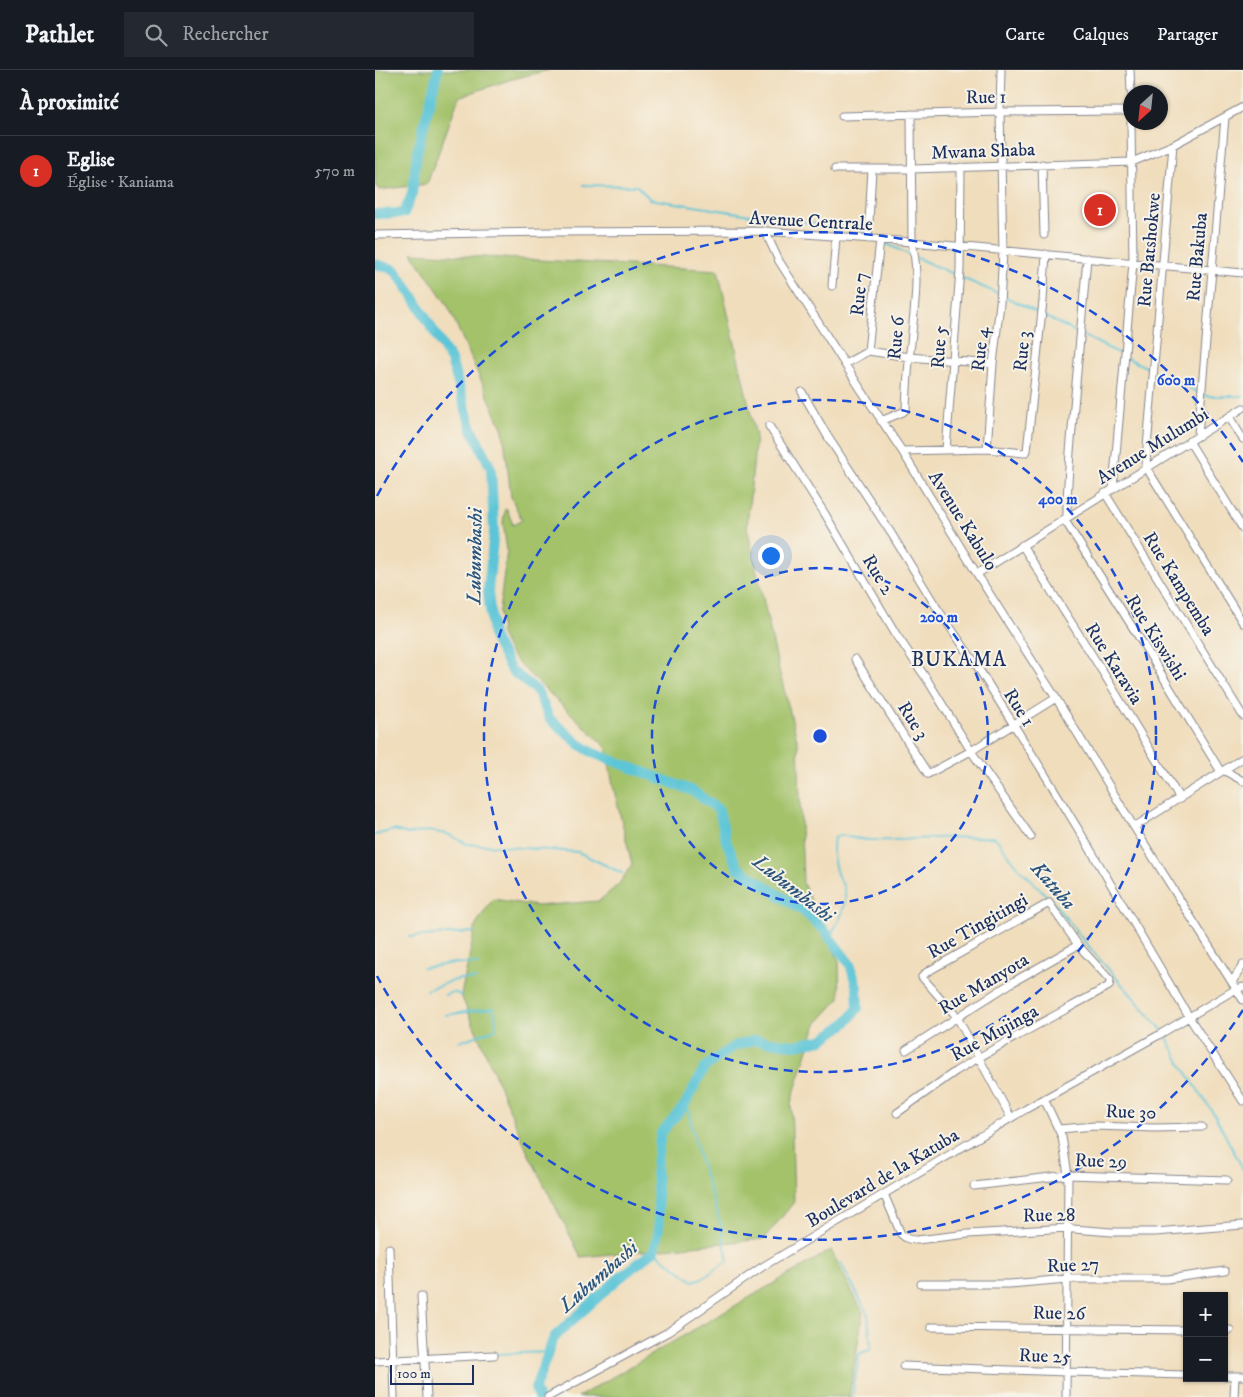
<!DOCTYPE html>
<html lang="fr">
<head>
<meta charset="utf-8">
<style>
  body { margin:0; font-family:"IM FELL DW Pica",serif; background:#242831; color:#f1f3f6 }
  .controls { position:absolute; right:15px; bottom:15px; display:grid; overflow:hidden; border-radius:0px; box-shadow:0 1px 4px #0004 }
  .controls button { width:45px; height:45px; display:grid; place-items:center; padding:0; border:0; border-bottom:1px solid #363941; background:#171b24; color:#f1f3f6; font:25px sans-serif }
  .compass { position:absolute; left:748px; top:15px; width:45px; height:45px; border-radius:50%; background:#171b24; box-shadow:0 1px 4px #0004; rotate:207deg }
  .scale { position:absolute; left:15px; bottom:12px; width:84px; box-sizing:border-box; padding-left:5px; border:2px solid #1b2f5e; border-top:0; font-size:14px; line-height:18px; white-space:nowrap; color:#1b2f5e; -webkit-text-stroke:4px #f7f3e8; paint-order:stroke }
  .you { position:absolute; left:395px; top:485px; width:18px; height:18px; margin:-12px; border:4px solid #fff; border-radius:50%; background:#1a73e8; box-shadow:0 0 0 8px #1a73e833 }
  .badge { display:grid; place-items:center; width:32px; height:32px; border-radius:50%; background:#d93025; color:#fff; font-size:16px; font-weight:700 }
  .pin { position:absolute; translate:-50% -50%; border:2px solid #fff; box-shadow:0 1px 5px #0006 }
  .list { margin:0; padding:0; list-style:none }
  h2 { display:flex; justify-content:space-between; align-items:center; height:65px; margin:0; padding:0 20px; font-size:21px }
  h2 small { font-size:16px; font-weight:400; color:#9ea1a6 }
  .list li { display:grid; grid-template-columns:32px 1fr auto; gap:15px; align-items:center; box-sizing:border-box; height:70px; padding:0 20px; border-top:1px solid #363941 }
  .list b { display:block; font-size:19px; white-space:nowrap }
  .list p { margin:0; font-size:16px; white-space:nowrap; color:#9ea1a6 }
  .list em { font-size:16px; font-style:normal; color:#9ea1a6 }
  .icon { flex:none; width:28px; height:28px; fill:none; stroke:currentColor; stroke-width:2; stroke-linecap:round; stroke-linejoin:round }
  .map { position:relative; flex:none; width:868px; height:1327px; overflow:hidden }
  header { display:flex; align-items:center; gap:30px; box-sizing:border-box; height:70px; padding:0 25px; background:#171b24; border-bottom:1px solid #363941 }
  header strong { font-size:24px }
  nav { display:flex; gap:28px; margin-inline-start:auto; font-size:18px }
  .search { width:350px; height:45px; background:#242831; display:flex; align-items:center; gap:12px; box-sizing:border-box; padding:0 18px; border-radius:0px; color:#9ea1a6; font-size:19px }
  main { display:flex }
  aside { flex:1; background:#171b24 }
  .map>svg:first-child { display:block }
</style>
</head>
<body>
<header>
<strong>Pathlet</strong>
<div class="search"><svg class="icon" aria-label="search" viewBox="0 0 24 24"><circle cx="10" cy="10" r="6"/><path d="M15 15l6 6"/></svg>Rechercher</div>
<nav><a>Carte</a><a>Calques</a><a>Partager</a></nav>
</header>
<main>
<aside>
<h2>À proximité<small></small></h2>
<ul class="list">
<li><span class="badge">1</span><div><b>Eglise</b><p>Église · Kaniama</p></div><em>570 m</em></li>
</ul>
</aside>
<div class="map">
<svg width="868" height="1327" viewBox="0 0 868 1327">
  <rect width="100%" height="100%" fill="#f7f3e8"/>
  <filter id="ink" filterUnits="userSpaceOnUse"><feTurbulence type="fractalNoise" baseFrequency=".02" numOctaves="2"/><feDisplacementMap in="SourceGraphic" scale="10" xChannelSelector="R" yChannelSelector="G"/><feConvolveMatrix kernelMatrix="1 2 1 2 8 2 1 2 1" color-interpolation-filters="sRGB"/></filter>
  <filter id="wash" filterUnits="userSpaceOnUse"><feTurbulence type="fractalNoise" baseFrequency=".0096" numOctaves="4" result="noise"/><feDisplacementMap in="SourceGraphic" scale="20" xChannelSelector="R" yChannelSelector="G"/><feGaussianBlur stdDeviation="1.12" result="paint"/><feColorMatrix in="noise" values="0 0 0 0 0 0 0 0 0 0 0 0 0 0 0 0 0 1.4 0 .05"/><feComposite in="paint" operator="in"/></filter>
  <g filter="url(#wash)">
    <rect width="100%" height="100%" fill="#f0ddbc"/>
    <path fill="#a3c26a" stroke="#5f7864" d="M0,0H174L134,10L84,27L52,114L4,120L0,114Z
      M37,183L343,200L381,366L372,457L404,600L423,673L428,813L464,891L465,928L441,954L416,1033L419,1132L389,1169L206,1187L152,1081L86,925L101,854L118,829L162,836L224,831L244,814L257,794L238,716L231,677L147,597L135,583L126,565L124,541L132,481L128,452L130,439H132L138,455L147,450L136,427L128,360L73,236Z
      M456,1180L488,1243L474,1327H203Z"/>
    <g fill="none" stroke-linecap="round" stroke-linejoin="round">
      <path stroke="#5bc5d7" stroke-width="2" d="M208,115L262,116L275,129L395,148L480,158L490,163
        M510,173L537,186
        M542,188L583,206
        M587,208L624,224
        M629,226L665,244
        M669,246L703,263
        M707,265L747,285
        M752,288L777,300
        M781,302L824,323
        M828,325L832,326H868
        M0,765L19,760L33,764L53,761L73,764L92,774L203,782L247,803
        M34,867L99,862
        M454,867C463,854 474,834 469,818C468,813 464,809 462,804C458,790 457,782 459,768L466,765C495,774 528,769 558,768C579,767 599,767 620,767L643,797L676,830L720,884L789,962L806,994L840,1046L868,1099
        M48,898L80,893L104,894
        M51,920L84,909H101
        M70,925L78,922L86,925
        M71,945L119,938L121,959L84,972
        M279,1181L318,1211L328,1208L353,1191L344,1148L323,1084L311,1031
        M466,1193L493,1245L496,1279L484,1284L477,1327
        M121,1284L174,1282"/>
      <path stroke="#5bc5d7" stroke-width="10" d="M0,144L29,143L37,124L42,83L63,0
        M0,194L19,199L36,223L76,290L97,360L116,398L119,460L113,521L118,567L136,600L162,621L175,649L204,674L218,683L318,721L344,740L351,771L363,798L428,841L449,860L475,894L482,918L483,938L471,953L447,970L419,975L380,970L359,976L330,997L309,1036L286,1063L281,1096L284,1159L279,1181L242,1210L179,1267L160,1318L163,1327"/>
    </g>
  </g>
  <g filter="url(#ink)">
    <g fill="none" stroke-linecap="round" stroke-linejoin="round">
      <g stroke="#86868d" stroke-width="9">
        <path id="minor" d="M755,0L756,22
          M467,46L625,42L756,41
          M798,75L772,377L771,397L868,553
          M667,94L669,165
          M460,99H537L757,92L798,75L868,37
          M390,161L404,191L485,318L527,381L602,504L681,628L759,757L868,930
          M0,165L177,162L390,161L537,172L868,203
          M493,169L497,99
          M457,216L461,167
          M493,281L505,170
          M470,294L493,281L534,287L618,294
          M427,322L453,367L516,463L562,538L602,596L677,716L708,767L814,947L868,1031
          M854,347L868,369
          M506,351L528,342L531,339C532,317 533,295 536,273C539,240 545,206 537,172L536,44
          M394,356L450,444L521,564L553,611L596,681L656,767
          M823,365L850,47
          M814,371L868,459
          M612,379L618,294L625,233L628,182L625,42L626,0
          M571,380L585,200L586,97
          M527,381L612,379L649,383L652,381L668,231L671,184
          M738,418L758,193L756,52
          M730,423L868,646
          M692,447V429L695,382L712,188
          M689,449L765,569L846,702
          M647,475L729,604L805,729
          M602,504L868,338
          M480,589L553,704L596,681L681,628
          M850,701L868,711
          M759,757L868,688
          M857,912L868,895
          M531,980L638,912L703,875
          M669,1029L687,1067L693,1105L691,1327
          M522,1043L581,1001C631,971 683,944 734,916L735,910L703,875L674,833L552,902L547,907L582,947L636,1048
          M684,1059L720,1056L779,1058L827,1057
          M599,1116L693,1105L852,1110
          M509,1124L526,1164C531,1169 535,1170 542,1170L593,1164L693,1158L699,1159L736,1162H780L868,1155
          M14,1178L19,1327
          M546,1214H635L692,1209H792L850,1201
          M46,1226L52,1327
          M556,1257L812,1260
          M849,1260H855
          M0,1291L119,1285
          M528,1296L692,1302L812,1305
          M849,1306H868
          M173,1327L293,1262L387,1197L651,1039L782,966L861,919L868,917
          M859,1327L860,1306"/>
      </g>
      <use href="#minor" stroke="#fff" stroke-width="7"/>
    </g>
  </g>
  <g fill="none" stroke="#1d4ed8" stroke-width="2.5" stroke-dasharray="9 6">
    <circle cx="445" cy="666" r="168"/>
    <circle cx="445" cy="666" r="336"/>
    <path d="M868 940A504 504 0 0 1 2 906M2 426A504 504 0 0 1 868 392"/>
  </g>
  <g text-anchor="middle" stroke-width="4" stroke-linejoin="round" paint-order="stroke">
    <g font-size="19" fill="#1b2f5e" stroke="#f7f3e8">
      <text transform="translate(611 26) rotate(-1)" y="7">Rue 1</text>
      <text transform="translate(608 80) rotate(-2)" y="7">Mwana Shaba</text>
      <text transform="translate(436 150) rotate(3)" y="7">Avenue Centrale</text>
      <text transform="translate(773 180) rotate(-85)" y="7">Rue Batshokwe</text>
      <text transform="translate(821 187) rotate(-85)" y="7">Rue Bakuba</text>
      <text transform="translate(483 224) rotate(-84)" y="7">Rue 7</text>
      <text transform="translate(520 268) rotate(-85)" y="7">Rue 6</text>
      <text transform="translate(563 277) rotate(-86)" y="7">Rue 5</text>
      <text transform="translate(604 279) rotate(-84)" y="7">Rue 4</text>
      <text transform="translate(646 281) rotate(-84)" y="7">Rue 3</text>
      <text transform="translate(777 375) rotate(-32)" y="7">Avenue Mulumbi</text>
      <text transform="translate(589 450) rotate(58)" y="7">Avenue Kabulo</text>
      <text transform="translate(504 504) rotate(59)" y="7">Rue 2</text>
      <text transform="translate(805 513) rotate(58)" y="7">Rue Kampemba</text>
      <text transform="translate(782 567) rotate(58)" y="7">Rue Kiswishi</text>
      <text transform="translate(740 593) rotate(58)" y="7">Rue Karavia</text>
      <text transform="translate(645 637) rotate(58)" y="7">Rue 1</text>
      <text transform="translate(539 650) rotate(58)" y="7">Rue 3</text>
      <text transform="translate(602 855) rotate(-30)" y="7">Rue Tingitingi</text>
      <text transform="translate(608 913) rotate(-31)" y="7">Rue Manyota</text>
      <text transform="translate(619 962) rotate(-29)" y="7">Rue Mujinga</text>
      <text transform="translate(756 1041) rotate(2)" y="7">Rue 30</text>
      <text transform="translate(726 1090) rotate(2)" y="7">Rue 29</text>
      <text transform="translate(507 1107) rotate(-31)" y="7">Boulevard de la Katuba</text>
      <text transform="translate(674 1144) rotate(-1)" y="7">Rue 28</text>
      <text transform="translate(698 1194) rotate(-2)" y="7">Rue 27</text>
      <text transform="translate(684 1242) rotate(1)" y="7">Rue 26</text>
      <text transform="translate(670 1285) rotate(2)" y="7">Rue 25</text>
    </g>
    <g font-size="20" font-style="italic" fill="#2b547c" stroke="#f7f3e8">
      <text transform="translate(99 486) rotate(-89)" y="7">Lubumbashi</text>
      <text transform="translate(679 815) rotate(49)" y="7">Katuba</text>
      <text transform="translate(419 818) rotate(38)" y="7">Lubumbashi</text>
      <text transform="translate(223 1206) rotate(-41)" y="7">Lubumbashi</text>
    </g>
    <g font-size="21" letter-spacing="1" fill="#1b2f5e" stroke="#f7f3e8">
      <text x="584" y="596">BUKAMA</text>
    </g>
  </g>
  <circle cx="445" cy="666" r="8" fill="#1d4ed8" stroke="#f7f3e8" stroke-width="2.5"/>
  <g font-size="15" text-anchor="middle" font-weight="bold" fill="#1d4ed8" stroke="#f7f3e8" stroke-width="4" stroke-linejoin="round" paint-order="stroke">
    <text x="801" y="315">600 m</text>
    <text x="683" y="434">400 m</text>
    <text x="564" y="552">200 m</text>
  </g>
</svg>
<div class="controls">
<button>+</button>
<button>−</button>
</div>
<svg class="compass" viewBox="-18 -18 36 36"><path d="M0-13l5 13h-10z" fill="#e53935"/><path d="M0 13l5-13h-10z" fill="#9ea1a6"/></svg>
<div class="scale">100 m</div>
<div class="you"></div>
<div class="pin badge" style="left:725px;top:140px">1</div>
</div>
</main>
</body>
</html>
